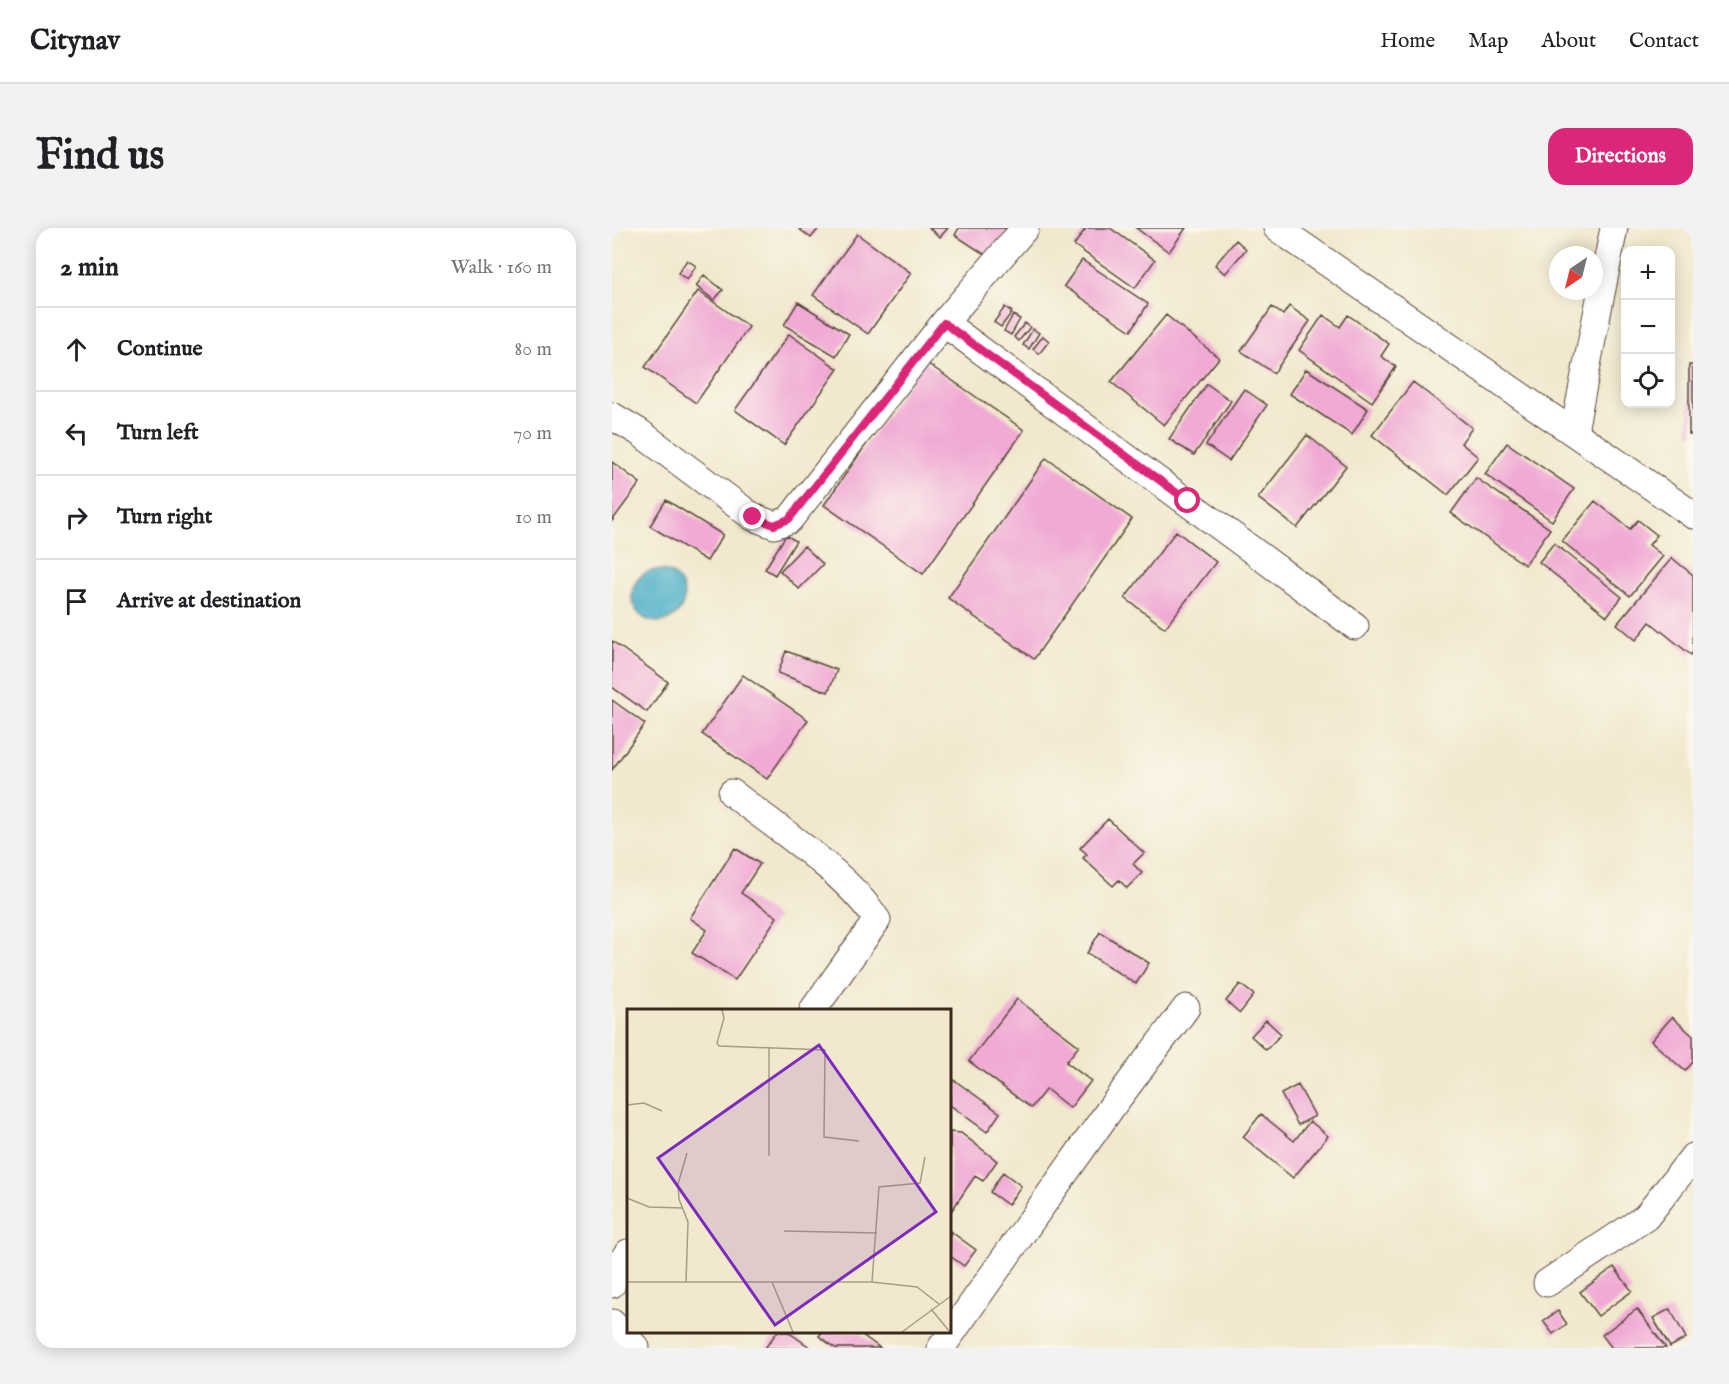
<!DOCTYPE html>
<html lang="en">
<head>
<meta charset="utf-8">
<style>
  body { margin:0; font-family:"IM FELL English",serif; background:#f2f2f2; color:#202124 }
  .controls { position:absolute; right:18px; top:18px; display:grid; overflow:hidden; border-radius:12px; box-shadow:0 3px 15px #0003 }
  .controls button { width:54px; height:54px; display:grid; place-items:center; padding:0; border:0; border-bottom:2px solid #e0e0e0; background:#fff; color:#202124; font:30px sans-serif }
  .compass { position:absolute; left:937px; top:18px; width:54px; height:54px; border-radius:50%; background:#fff; box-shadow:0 3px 15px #0003; rotate:215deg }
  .stop { position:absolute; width:18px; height:18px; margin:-14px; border:4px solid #db2777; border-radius:50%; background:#fff }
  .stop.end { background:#db2777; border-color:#fff; box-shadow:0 2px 6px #0008 }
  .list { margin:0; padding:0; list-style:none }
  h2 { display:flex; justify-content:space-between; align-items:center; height:78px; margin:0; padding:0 24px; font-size:26px }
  h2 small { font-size:20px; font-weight:400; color:#757577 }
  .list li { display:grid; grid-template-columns:39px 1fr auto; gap:18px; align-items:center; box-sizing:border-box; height:84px; padding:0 24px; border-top:2px solid #e0e0e0 }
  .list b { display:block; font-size:22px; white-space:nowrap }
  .list em { font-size:20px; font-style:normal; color:#757577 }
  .icon { flex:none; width:33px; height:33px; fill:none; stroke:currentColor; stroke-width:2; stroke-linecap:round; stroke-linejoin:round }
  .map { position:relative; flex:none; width:1081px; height:1120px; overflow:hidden; border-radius:18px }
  header { display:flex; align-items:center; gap:36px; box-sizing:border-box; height:84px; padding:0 30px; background:#fff; border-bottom:2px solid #e0e0e0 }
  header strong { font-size:28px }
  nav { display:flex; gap:33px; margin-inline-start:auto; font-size:21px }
  .intro { display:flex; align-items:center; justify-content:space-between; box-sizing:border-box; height:144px; padding:0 36px }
  h1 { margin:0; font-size:42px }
  .button { padding:15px 27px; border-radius:18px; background:#db2777; color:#fff; font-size:21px; font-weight:700 }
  main { display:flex; gap:36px; padding:0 36px }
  aside { flex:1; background:#fff; border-radius:18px; box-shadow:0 3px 15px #0003 }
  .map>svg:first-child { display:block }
</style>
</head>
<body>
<header>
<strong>Citynav</strong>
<nav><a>Home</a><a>Map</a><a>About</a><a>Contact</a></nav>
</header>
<div class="intro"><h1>Find us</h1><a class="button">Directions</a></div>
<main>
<aside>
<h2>2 min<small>Walk · 160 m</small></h2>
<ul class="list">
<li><svg class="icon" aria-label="ahead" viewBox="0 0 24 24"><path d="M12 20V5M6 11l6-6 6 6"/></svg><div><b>Continue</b></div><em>80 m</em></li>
<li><svg class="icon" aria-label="left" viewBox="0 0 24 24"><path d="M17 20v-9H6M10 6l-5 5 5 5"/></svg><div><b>Turn left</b></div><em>70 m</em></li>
<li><svg class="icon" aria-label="right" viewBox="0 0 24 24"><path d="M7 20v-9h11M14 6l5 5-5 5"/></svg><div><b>Turn right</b></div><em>10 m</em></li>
<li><svg class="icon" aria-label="arrive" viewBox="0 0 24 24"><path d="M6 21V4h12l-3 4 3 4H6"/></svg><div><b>Arrive at destination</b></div></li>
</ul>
</aside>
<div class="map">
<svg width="1081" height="1120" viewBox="0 0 1081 1120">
  <rect width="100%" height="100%" fill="#fbf7ec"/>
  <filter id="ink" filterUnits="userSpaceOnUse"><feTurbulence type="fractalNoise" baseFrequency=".0167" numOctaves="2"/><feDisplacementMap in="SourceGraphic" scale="12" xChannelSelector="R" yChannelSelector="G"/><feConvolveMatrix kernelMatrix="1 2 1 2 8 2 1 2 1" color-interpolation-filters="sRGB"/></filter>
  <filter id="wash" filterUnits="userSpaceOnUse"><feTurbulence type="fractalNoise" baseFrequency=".008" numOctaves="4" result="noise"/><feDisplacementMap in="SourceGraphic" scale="24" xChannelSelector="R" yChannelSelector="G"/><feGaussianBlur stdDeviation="1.35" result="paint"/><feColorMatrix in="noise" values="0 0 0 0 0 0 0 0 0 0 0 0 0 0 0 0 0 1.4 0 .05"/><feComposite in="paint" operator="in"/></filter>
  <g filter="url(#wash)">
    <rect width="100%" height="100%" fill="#f1e8cd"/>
    <path fill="#48aec7" stroke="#426c72" stroke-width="1.5" d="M20 368a26 26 0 1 1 52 0a26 26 0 1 1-52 0Z"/>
    <g id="blocks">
      <path fill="#f0aad4" d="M186,0H207L199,10Z
        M317,0H336L328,9Z
        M347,0H401L375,28L343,7Z
        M474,0H498L543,32L523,60L462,17Z
        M524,0H574L557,24Z
        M245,6L299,45L256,106L201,67Z
        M624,12L634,21L613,46L603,37Z
        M75,32L84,38L75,52L66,45Z
        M470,32L536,76L519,103L452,58Z
        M92,47L111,62L102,72L84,58Z
        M86,63L137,99L84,175L33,139Z
        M186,74L237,106L224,128L172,97Z
        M677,78L698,93L662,145L629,123L660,79L671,87Z
        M393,79L400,84L389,99L382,94Z
        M401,87L408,91L399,107L392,103Z
        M554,87L607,130L552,197L499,154Z
        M711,87L728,99L736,87L777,116L769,128L784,139L760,174L687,122Z
        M413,95L418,99L407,113L402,109Z
        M421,101L427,105L417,121L411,117Z
        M177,106L226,141L172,217L123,182Z
        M431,108L437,113L427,126L421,121Z
        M312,133L412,202L311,346L212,277Z
        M1077,137H1081V206H1077Z
        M694,141L756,181L740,207L678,166Z
        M801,154L860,200L849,215L866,229L836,267L760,207Z
        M595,156L619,173L582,227L557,211Z
        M632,161L655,177L617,233L594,217Z
        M695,207L734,238L685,300L646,270Z
        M895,215L962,261L940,293L873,246Z
        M434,230L520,291L422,431L336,370Z
        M0,234L28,255L0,293Z
        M864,250L938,301L913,337L839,285Z
        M54,272L111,307L95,333L38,298Z
        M983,273L1018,301L1026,292L1045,307L1037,317L1051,328L1018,368L950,313Z
        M564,303L604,334L553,400L513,370Z
        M174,307L184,313L163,347L153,341Z
        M942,315L1010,369L995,388L927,334Z
        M192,318L211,336L187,361L168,343Z
        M1060,330L1081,347V424L1079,427L1038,394L1024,412L1005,396Z
        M0,413L56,454L35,484L0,459Z
        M174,423L225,442L216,464L166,445Z
        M131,447L196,492L155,551L90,506Z
        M0,472L33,496L0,542Z
        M496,591L532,625L521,636L530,645L515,660L507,652L501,658L471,630L475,626L468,620Z
        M123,620L148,636L129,665L165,689L123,752L80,725L95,702L78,690Z
        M488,704L537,735L524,756L475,725Z
        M628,756L642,767L628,785L614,773Z
        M405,771L467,818L454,834L479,853L458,880L434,861L419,880L357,833Z
        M1060,789L1081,808V834L1073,843L1039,813Z
        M654,792L669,806L654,822L639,808Z
        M342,852L388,885L375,904L338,877V859Z
        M686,857L703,888L686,897L669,866Z
        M649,886L682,913L698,893L716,908L681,950L631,909Z
        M338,904L349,905L385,933L371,953L363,948L338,985Z
        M391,944L409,958L396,977L378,964Z
        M338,1003L364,1022L352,1038L338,1028Z
        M1002,1039L1020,1063L986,1088L968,1064Z
        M1025,1081L1054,1120H1000L990,1107Z
        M1058,1081L1074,1110L1058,1119L1041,1090Z
        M946,1083L955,1096L941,1106L931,1093Z
        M165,1104H176L199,1120H153Z
        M210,1104H246L268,1120H223L207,1108Z"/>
    </g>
  </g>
  <g filter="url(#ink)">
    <use href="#blocks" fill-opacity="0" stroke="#564638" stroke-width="1.5"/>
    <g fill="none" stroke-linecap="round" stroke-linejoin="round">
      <g stroke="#564638" stroke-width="29">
        <path id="minor" d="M665,0L1081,287
          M332,95L743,398
          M0,188L27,204L141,289L162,297L177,292L332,95L413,0
          M962,203L1002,0
          M120,565C165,600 236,646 265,692L201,782
          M935,1055L1034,989L1081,929
          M0,1056L6,1038L16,1025
          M0,1095L24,1120
          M329,1120L501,877L574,780"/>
      </g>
      <use href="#minor" stroke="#fff" stroke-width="27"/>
    </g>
  </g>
  <g fill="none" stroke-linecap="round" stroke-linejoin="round" filter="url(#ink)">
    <path stroke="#db2777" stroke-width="8" d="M141,289L162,297L177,291L332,95L576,273"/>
  </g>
  <g transform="translate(15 781)">
    <rect width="324" height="324" fill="#f1e8cd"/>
    <path fill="none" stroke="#a89c87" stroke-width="1.5" d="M95,1L97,9L90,34L92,37L198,41L197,128L232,132M0,96L17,94L35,102M142,147V39M0,189L22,198L55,199M157,222L250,224M0,273H245L290,278L312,295M59,273L61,213L52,190L51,175L60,144M145,273L166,323M245,273L252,178L293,174L298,148M304,300L323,323M275,323L324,287"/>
    <path fill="#7b2cbf" fill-opacity="0.15" stroke="#7b2cbf" stroke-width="3" d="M192,36L309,203L148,316L31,149Z"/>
    <rect width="324" height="324" fill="none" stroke="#3b2a1e" stroke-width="3"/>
  </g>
</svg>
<div class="controls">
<button>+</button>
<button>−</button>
<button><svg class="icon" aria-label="locate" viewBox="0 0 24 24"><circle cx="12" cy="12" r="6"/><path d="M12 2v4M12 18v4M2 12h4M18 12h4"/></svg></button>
</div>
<svg class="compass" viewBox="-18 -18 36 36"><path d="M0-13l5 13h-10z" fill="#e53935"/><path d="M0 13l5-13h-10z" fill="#757577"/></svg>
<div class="stop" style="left:576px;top:273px"></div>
<div class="stop end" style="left:141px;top:289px"></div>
</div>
</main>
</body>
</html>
